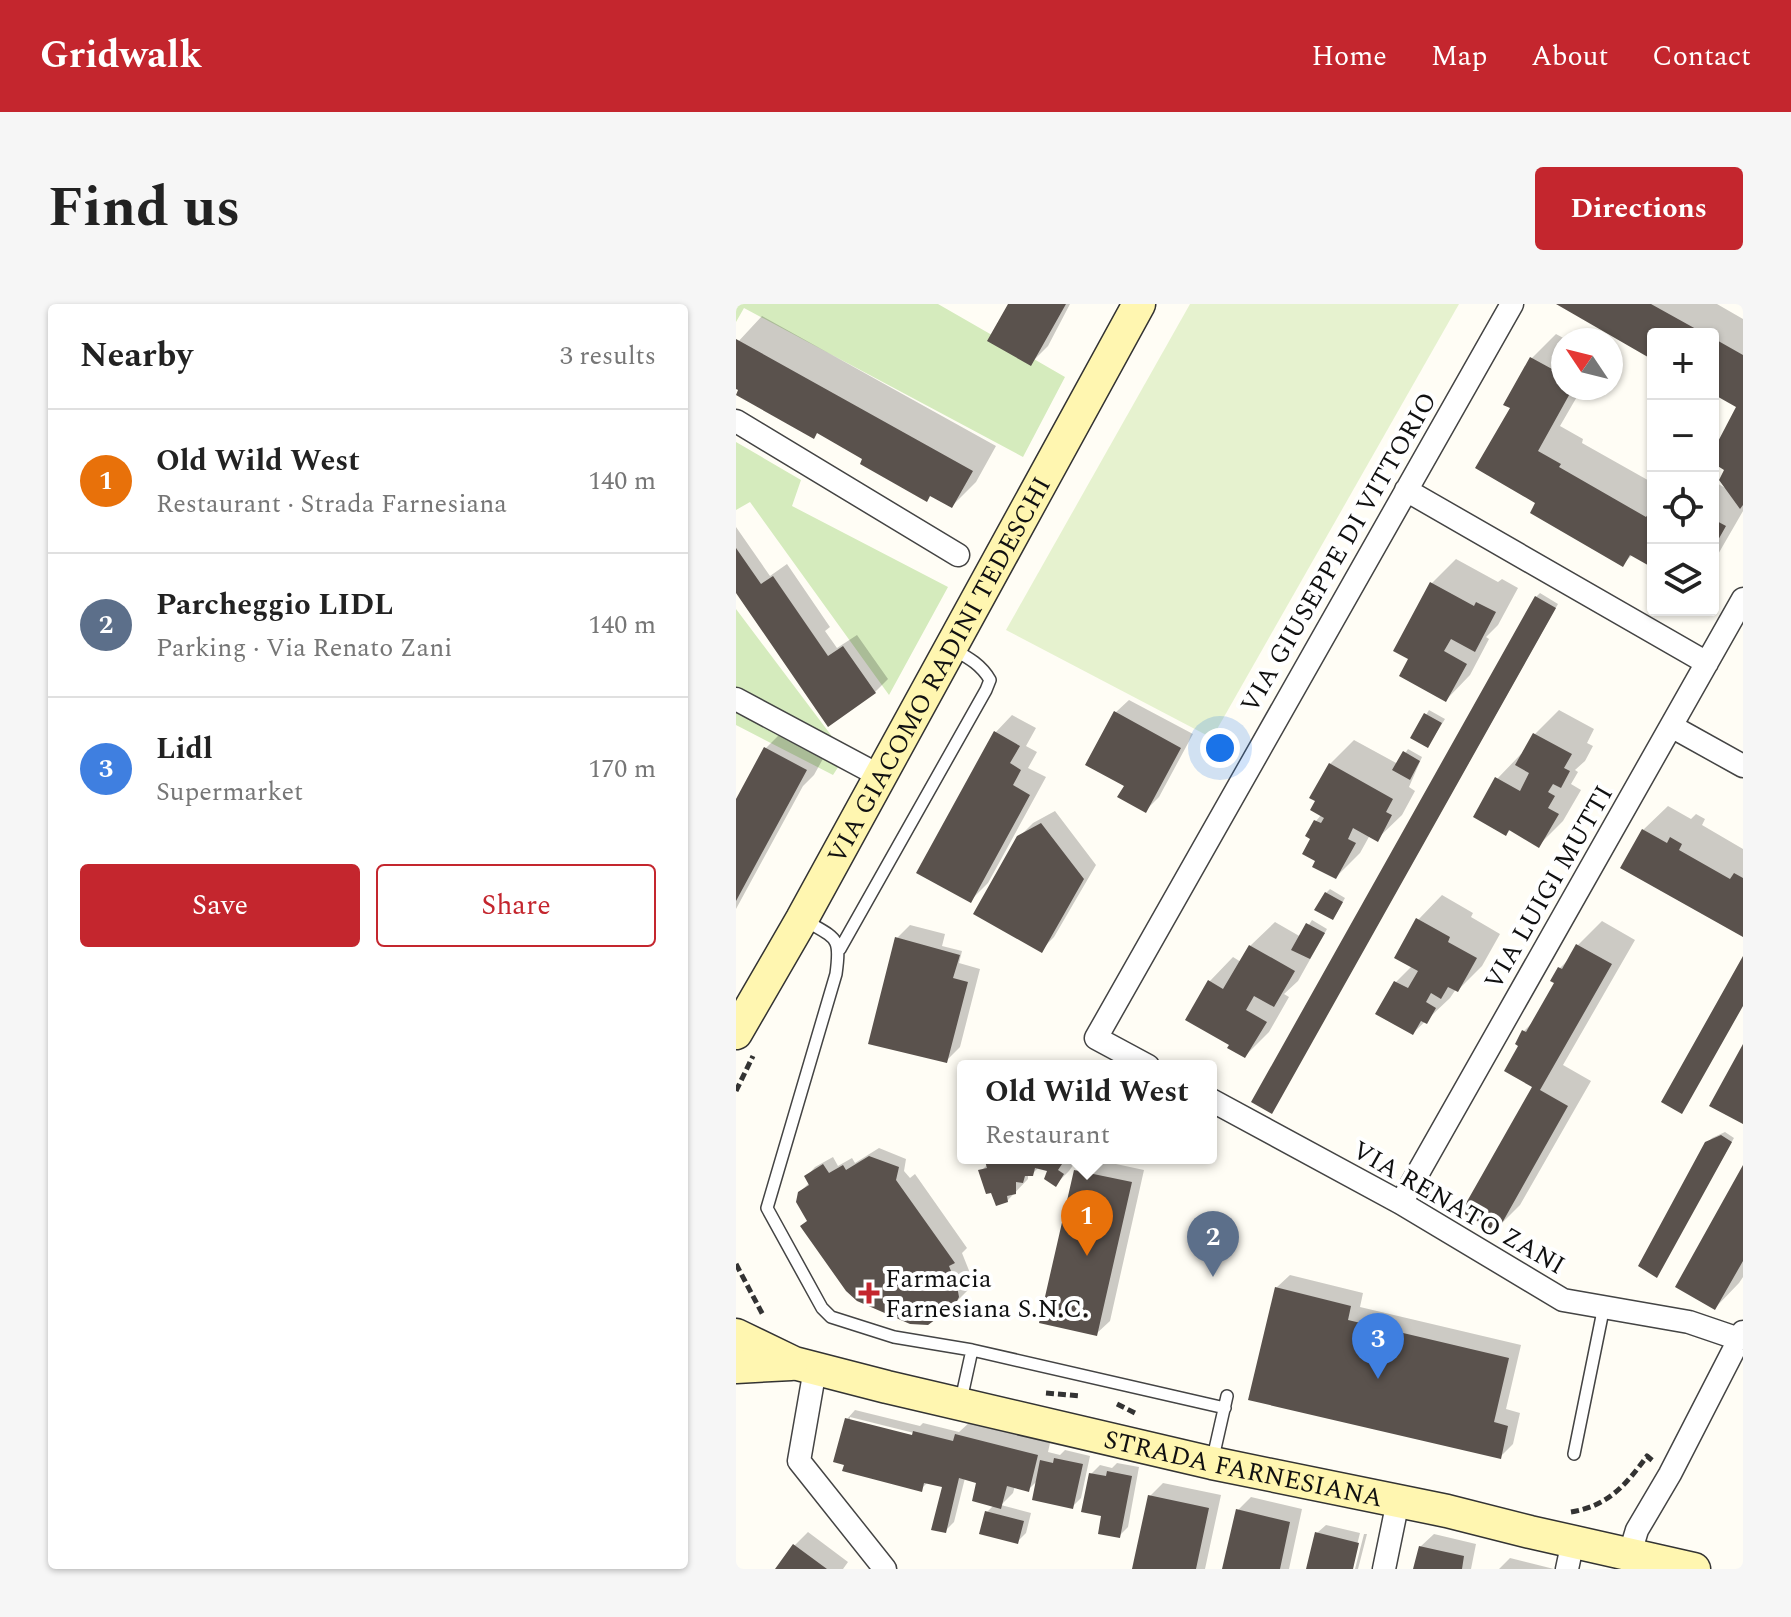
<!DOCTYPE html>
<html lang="en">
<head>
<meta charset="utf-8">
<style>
  body { margin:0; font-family:Spectral,serif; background:#f6f6f6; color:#222 }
  .controls { position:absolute; right:24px; top:24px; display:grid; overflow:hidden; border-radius:8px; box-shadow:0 2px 6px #0004 }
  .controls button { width:72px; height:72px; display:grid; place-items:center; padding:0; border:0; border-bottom:2px solid #e0e0e0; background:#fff; color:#222; font:40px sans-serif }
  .compass { position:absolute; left:815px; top:24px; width:72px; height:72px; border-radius:50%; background:#fff; box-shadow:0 2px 6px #0004; rotate:305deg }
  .you { position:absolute; left:484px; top:444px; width:28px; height:28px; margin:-20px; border:6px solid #fff; border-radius:50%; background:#1a73e8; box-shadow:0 0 0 12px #1a73e833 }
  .badge { display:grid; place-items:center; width:52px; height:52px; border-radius:50%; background:#c4262e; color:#fff; font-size:26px; font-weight:700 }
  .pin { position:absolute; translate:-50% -66px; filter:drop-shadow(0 2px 4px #0008) }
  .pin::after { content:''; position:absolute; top:42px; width:28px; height:24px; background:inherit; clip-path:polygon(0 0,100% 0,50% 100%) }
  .popup { position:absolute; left:221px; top:756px; width:260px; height:104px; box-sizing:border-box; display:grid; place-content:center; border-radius:8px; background:#fff; filter:drop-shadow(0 2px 6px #0005); font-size:26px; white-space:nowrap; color:#767676 }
  .popup b { font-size:30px; color:#222 }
  .popup::after { content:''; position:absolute; left:50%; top:100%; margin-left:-16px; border:16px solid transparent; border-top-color:#fff }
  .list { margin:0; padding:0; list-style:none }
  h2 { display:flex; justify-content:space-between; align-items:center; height:104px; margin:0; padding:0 32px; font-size:34px }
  h2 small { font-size:26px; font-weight:400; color:#767676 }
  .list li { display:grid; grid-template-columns:52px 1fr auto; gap:24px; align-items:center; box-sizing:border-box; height:144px; padding:0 32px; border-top:2px solid #e0e0e0 }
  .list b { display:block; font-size:30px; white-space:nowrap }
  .list p { margin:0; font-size:26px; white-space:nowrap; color:#767676 }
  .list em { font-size:26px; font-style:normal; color:#767676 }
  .actions { display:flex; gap:16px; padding:24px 32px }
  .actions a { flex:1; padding:18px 0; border:2px solid #c4262e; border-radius:8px; text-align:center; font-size:28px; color:#c4262e }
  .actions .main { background:#c4262e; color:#fff }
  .icon { flex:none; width:44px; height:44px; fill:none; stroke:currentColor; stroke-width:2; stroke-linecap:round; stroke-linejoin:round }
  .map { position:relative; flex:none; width:1007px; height:1265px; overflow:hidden; border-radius:8px }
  header { display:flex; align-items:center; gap:48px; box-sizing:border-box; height:112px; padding:0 40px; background:#c4262e; color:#fff }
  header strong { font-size:38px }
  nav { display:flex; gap:44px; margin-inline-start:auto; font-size:28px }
  .intro { display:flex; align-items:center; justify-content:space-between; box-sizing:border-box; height:192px; padding:0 48px }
  h1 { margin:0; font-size:56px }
  .button { padding:20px 36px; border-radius:8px; background:#c4262e; color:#fff; font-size:28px; font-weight:700 }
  main { display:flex; gap:48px; padding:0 48px }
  aside { flex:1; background:#fff; border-radius:8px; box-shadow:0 2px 6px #0004 }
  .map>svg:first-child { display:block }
</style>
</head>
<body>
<header>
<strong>Gridwalk</strong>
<nav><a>Home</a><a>Map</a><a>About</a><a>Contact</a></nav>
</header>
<div class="intro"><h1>Find us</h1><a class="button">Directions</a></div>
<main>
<aside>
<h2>Nearby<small>3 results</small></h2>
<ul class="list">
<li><span class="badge" style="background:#e8710a">1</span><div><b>Old Wild West</b><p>Restaurant · Strada Farnesiana</p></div><em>140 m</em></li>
<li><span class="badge" style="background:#5c6f8a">2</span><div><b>Parcheggio LIDL</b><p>Parking · Via Renato Zani</p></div><em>140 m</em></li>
<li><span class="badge" style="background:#3f7fe0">3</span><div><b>Lidl</b><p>Supermarket</p></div><em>170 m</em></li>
</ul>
<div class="actions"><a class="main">Save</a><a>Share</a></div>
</aside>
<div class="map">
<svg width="1007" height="1265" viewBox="0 0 1007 1265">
  <rect width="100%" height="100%" fill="#fffdf5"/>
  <path fill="#d5ebbd" d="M0,0H202L329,73L287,153L8,4L0,18Z
    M0,138L65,176L56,202L212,283L153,391L14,198L0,206Z
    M0,305L110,451L97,471L0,421Z"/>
  <path fill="#e6f2cf" d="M454,0H723L476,434L270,326Z"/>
  <path fill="#0003" fill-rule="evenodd" d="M274,0H334L312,42L295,59Z
    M825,0H981L1007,15V207L977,259V177L993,186L991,165L977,157V151L1003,103L977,88V30H917V53Z
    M26,12L260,142L240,178L216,202L0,82V40Z
    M820,30L831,36H827V84H846L824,122L847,135L846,139L917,179V262L897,250L887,260L802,198L776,104L796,54Z
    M0,223L34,272L51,260L94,323L89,327L101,344L121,331L152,375L139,388L0,286Z
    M720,255L762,278L766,275L782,284L762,321L750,333L753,335L734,371L710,396L674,355L696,279Z
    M804,289L822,300L539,803L800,293Z
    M393,396L457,430L423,493L410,506L379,409Z
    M693,406L709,415L692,442L677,433Z
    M823,406L858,425L851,439L857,442L849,457L839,466L842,468L835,480L845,486L827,517L803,541L775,525L770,530L761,475L785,450L787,451L799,430Z
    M276,411L300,424L290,442L301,448L292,464L310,473L252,579L235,596L259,429Z
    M54,420L94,442L78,471L67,482L0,605V499L30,444Z
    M618,436L662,460L672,445L686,453L673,483L679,487L666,511L641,535L634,531L624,549L600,573L582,556L577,534L580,517L586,510L594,460Z
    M932,502L955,515L960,510L969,515L966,521L1007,545V631L907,526Z
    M319,507L360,561L318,633L305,646L283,533L297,519Z
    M594,585L609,594L600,610L590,589Z
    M706,591L737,609L735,613L764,630L746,662L722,686L720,685L714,694L677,729L660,678L676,662L682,616Z
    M576,616L591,625L562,677L548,690L553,693L533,728L509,752L495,740L473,678L497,653L505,658L514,642L539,618L565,633Z
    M866,617L899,636L827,761L855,777L784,901L760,925L799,782L785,741L788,727L799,716L821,678L824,664L835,653L842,641Z
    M174,621L209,630L206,642L226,647L223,659L244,665L224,743L211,756L161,634Z
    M989,828L998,834L921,971L971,839L976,834Z
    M143,844L170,855L168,867L174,874L179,870L231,944L226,949L234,969L235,978L232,986L218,1000L72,916L63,889L74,878L71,872L79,863L97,853L102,862L116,854L119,859Z
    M250,854H336L340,857L333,867L320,880L313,866L303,863L296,870H292V875L271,897L245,867L252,860Z
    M352,854L408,866L374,1017L360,1030L340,867Z
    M1007,865V973L1003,979L979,1004Z
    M554,971L627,989L624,1003L785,1041L770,1105L784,1109L777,1140L764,1153L540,984Z
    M119,1106L184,1122L187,1119L223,1128L234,1118L314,1139L312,1148L324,1151L329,1146L354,1152L345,1194L336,1203L302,1176L293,1185L279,1182L277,1189L265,1201L295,1209L290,1229L282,1237L251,1208L258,1201L243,1177L229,1174L218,1218L209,1227L208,1182L192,1178L185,1185L111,1115ZM114,1113L186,1131L185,1135L114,1117Z
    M381,1159L403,1163L392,1223L383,1232L368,1211L355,1170L364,1161L376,1164Z
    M427,1179L485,1191L469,1265H398L414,1192Z
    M515,1193L566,1205L553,1265H488L502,1206Z
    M590,1221L624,1229L615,1265H572L581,1229Z
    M72,1228L112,1258L107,1265H41L59,1241Z
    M628,1230H631L622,1265H619Z
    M698,1230L740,1240L735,1265H680L684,1243Z
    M774,1254L818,1265H763Z"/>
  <path fill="#5a524d" d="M272,0H330L295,62L251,37Z
    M820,0H915L969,30H917V56Z
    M977,34L1007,51V201L1004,205L983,176L988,166L977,159V147L1000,103L977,90Z
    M0,35L237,167L216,204L194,192L191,198L124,160L126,155L81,129L78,135L0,91L2,86L0,85Z
    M794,53L827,71V84H837L802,147L825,160L823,163L910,213L913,209L917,211V264L894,251L887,263L794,209L799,199L739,164L774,104L767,101Z
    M977,215L990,222L977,245Z
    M0,244L25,280L37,272L92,352L107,342L140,389L92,423L0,289Z
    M694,278L738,302L740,298L760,308L739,348L715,335L708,347L731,360L710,398L663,372L672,355L657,347Z
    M799,292L820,304L536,810L515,798Z
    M378,407L445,444L410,509L381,493L388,482L349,461Z
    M688,409L706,419L692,444L674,434Z
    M258,427L284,442L274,459L285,466L277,481L294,491L235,599L180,569Z
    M797,429L836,450L828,464L834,467L825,484L817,480L812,488L819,492L812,504L823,510L803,544L773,526L770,532L737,513L759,473L784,487L793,469L779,461Z
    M28,443L71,466L0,597V495Z
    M667,447L684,457L674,476L656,466Z
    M593,459L657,495L650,508L656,511L642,538L617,524L612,535L620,539L600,575L576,563L579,557L566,550L574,535L569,532L578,516L585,519L588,514L574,506L579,497L573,494Z
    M305,519L348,575L306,649L237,610L281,532Z
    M906,525L931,539L934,533L946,540L943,546L994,575L998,569L1007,574V633L884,564Z
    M589,588L607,598L597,616L578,606Z
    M680,614L714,633L712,638L741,654L722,688L712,683L705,695L695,689L690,698L700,704L691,720L685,717L677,731L639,710L658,677L672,684L682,667L658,654Z
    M570,619L589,629L574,655L555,646Z
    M159,633L224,651L217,674L232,678L211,759L132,740Z
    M840,640L876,660L804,786L832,802L761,928L725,908L796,783L768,767L782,742L779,740L786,726L790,728L818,679L814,677L822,663L826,665Z
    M513,641L559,667L538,703L518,692L510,706L531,718L509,754L491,744L493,741L449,716L472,676L487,685Z
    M1007,652V702L946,810L925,798Z
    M1007,740V820L973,802Z
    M985,831L996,838L921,974L902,962L969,838Z
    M133,852L163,863L160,876L219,959L213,962L221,982L223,993L219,1001L192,1021L174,1020L121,997L110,987L64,922L71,917L60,898L62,888L73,881L68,872L87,860L93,869L107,861L110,866Z
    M248,854H330L322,866L328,870L320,883L308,875L311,867L299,864L297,872H289L287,879L280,878V890L271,892L272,898L260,902L255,889L250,890L242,866L251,864Z
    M1007,861V957L979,1006L939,983Z
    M338,866L396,878L361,1032L303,1019Z
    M539,983L615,1002L612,1016L773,1054L758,1118L772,1122L765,1155L512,1096Z
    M109,1114L176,1131L177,1127L217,1137L219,1130L302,1151L293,1188L271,1182L265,1205L236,1197L240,1179L223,1174L210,1229L195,1226L206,1183L188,1179L186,1188L106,1167L108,1161L97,1158Z
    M318,1154L347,1160L337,1205L296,1196L304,1156L317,1159Z
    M371,1167L396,1172L384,1234L362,1230L365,1212L345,1208L353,1169L370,1172Z
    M412,1191L473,1204L460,1265H396Z
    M500,1205L554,1218L544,1265H486Z
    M249,1207L288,1217L282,1240L243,1230Z
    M579,1228L623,1239L617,1265H570Z
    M57,1240L91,1265H39Z
    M683,1242L728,1252L726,1265H677Z"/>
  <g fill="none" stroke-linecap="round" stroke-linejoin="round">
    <g stroke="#444" stroke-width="14">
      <path id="lane" d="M70,617C101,635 105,633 100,670L31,904L86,1004L95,1013L158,1033L236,1046L489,1104
        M104,645L250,386L254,376C245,360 231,353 215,344
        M225,1096L236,1046
        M838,1150L868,1002
        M476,1158L491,1092"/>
    </g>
    <g stroke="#444" stroke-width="25">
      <path id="street" d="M0,117L222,251
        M670,186L971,359
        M0,395L144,472
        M935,422L1007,462
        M412,762L360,734L776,0
        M475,796L665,899L827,996L953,1018L1003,1035
        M665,899L1007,295
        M79,1065L63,1157L149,1265
        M894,1249L901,1226L934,1170L1007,1028
        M648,1265L662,1197
        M831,1265L837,1237"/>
    </g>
    <g stroke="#333" stroke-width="35">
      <g id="secondary">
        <path id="s1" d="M0,729L66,615L403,0"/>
        <path id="s2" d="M0,1031L58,1059L151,1083L476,1159L711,1207L794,1228L958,1265"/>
        <path d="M0,1063L55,1060"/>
      </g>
    </g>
    <path stroke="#333" stroke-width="5" stroke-dasharray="8 4" stroke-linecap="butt" d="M0,787L17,752
      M0,960L28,1013
      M310,1089L344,1092
      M381,1100L401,1110
      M835,1208C872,1202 890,1181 911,1152L917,1157"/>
    <use href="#lane" stroke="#fff" stroke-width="11"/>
    <use href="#street" stroke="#fff" stroke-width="22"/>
    <use href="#secondary" stroke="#fff6b0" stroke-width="32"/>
  </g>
  <path fill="#c4262e" stroke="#fff" stroke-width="3" d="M129 977h8v8h8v8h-8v8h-8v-8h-8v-8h8z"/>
  <g text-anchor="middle" stroke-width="8" stroke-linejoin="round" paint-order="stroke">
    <g font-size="26" fill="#111" stroke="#fff">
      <text transform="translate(602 248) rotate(-60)" y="9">VIA GIUSEPPE DI VITTORIO</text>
      <text dy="9" stroke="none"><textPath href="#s1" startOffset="416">VIA GIACOMO RADINI TEDESCHI</textPath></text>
      <text transform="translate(812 583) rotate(-60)" y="9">VIA LUIGI MUTTI</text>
      <text transform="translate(723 903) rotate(30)" y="9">VIA RENATO ZANI</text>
      <text dy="9" stroke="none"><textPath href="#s2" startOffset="526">STRADA FARNESIANA</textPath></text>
    </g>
    <g font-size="26" fill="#111" stroke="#fff" text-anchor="start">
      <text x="149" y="983">Farmacia<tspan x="149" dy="30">Farnesiana S.N.C.</tspan></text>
    </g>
  </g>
</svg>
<div class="controls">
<button>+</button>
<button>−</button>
<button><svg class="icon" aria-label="locate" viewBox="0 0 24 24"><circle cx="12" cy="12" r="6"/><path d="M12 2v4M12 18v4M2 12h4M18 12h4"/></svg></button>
<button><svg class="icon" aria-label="layers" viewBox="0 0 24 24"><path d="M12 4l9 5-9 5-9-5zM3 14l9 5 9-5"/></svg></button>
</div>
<svg class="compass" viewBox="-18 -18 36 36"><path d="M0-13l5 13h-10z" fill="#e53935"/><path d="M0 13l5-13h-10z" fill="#767676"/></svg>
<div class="you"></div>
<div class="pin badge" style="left:351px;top:952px;background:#e8710a">1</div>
<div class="popup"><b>Old Wild West</b>Restaurant</div>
<div class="pin badge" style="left:477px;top:973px;background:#5c6f8a">2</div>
<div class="pin badge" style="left:642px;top:1075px;background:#3f7fe0">3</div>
</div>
</main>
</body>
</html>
